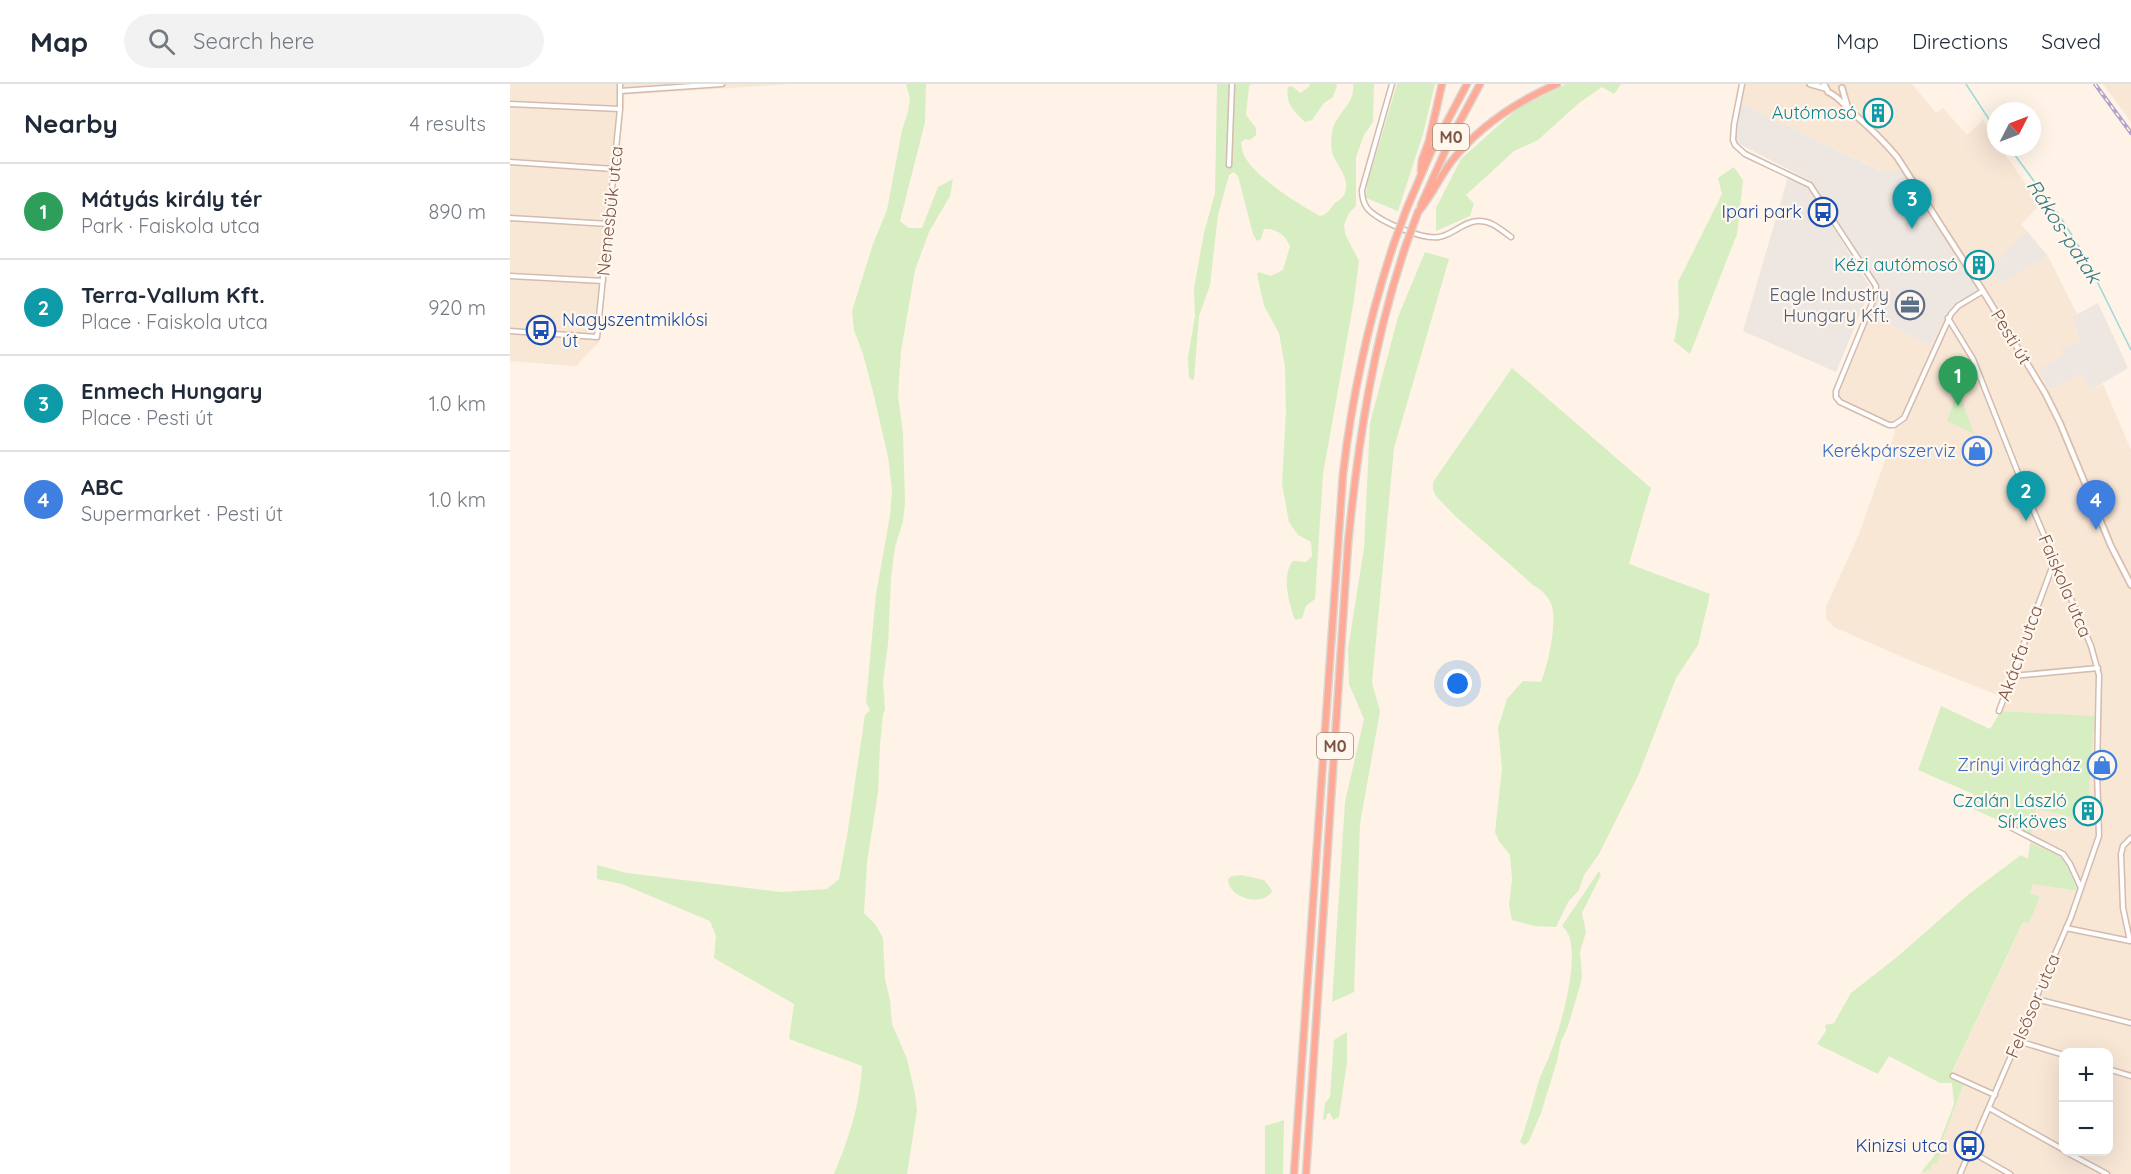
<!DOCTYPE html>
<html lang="en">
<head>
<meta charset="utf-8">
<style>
  body { margin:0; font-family:Quicksand,sans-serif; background:#f2f2f3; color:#1f2937 }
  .controls { position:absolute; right:18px; bottom:18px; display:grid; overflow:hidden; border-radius:12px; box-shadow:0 6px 24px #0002 }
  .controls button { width:54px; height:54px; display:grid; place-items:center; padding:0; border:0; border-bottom:2px solid #e0e1e3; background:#fff; color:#1f2937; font:30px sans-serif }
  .compass { position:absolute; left:1477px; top:18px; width:54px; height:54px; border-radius:50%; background:#fff; box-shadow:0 6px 24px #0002; rotate:48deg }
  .you { position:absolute; left:948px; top:600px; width:21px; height:21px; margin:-15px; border:4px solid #fff; border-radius:50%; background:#1a73e8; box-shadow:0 0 0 9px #1a73e833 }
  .badge { display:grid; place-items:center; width:39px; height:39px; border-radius:50%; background:#7c3aed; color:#fff; font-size:20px; font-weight:700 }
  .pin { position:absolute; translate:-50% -50px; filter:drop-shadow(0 2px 3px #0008) }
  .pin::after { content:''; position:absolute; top:32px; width:21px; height:18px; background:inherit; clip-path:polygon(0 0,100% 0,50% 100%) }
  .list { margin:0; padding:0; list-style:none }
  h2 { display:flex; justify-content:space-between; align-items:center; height:78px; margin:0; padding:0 24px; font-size:26px }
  h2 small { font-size:20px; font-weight:400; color:#747a83 }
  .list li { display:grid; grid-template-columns:39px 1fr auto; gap:18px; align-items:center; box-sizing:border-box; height:96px; padding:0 24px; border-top:2px solid #e0e1e3 }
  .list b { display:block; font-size:22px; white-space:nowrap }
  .list p { margin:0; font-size:20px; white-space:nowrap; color:#747a83 }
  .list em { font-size:20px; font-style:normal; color:#747a83 }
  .icon { flex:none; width:33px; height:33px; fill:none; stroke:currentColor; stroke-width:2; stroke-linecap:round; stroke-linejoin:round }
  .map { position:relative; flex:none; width:1621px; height:1090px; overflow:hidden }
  header { display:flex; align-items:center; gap:36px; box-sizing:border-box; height:84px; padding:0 30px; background:#fff; border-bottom:2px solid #e0e1e3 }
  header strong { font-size:28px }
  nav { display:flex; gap:33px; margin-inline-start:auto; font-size:21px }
  .search { width:420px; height:54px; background:#f2f2f3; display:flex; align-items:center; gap:15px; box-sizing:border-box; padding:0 21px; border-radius:33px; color:#747a83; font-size:22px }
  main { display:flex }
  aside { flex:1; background:#fff }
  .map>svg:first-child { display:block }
</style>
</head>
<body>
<header>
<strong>Map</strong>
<div class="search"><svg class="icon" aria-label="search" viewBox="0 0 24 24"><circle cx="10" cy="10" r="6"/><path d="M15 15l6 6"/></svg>Search here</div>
<nav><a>Map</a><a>Directions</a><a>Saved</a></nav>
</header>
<main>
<aside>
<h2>Nearby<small>4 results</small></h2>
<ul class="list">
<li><span class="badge" style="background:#2e9e5b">1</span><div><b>Mátyás király tér</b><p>Park · Faiskola utca</p></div><em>890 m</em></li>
<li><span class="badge" style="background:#0f9aa8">2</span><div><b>Terra-Vallum Kft.</b><p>Place · Faiskola utca</p></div><em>920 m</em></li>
<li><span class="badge" style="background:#0f9aa8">3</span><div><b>Enmech Hungary</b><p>Place · Pesti út</p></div><em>1.0 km</em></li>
<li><span class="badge" style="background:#3f7fe0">4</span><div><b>ABC</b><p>Supermarket · Pesti út</p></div><em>1.0 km</em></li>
</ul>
</aside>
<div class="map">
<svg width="1621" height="1090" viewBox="0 0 1621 1090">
  <rect width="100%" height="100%" fill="#fef3e6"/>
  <path fill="#f9e7d6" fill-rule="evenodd" d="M0,0H279L115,11L90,257L66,282L0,277Z
    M1235,0H1402L1426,29L1433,24L1457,51L1473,36L1486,57V63H1490L1530,120L1511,141L1517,147L1511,151L1491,200L1538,172L1567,230L1562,233L1570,257L1552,264L1555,271L1528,286L1572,289L1581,306L1593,300L1621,366V1090H1410L1412,1087L1416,1089L1423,1078L1425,1080L1434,1061L1431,1060L1456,994L1442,989L1514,837L1518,839L1530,814L1519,809L1524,800L1568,807L1554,776L1545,769L1520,759L1525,725L1553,731L1583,743L1587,721L1578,720L1585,633L1491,627L1495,614L1399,576L1324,543L1316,535V523L1349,450L1385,348L1384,341H1379L1330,318L1326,313V307L1360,230L1420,262L1440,225L1449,217L1467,207L1371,87L1231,19ZM1554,968H1598V1068H1554Z
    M1593,0H1621V38Z"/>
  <path fill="#eee6e0" d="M1231,19L1370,87H1392L1468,207L1449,217L1440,225L1420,262L1360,230L1370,205L1301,97L1222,56Z
    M1278,93L1292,99L1300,106L1361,204L1326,288L1233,247Z
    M1517,147L1538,172L1491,200L1480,186L1511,151Z
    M1588,219L1618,284L1581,306L1571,289L1539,306L1528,285L1554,271L1551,264L1570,257L1562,233Z"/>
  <path fill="#d7eec2" d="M396,0H416L415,38L390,137L399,144H412L428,103L443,95L440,112L419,148L405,186L391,267L388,312L393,349L395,418L393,437L385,463L381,493L378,560L373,598L375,625L373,631L370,661L368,708L357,778L354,829L365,840L373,854L375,895L380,916L382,940L397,975L405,1010L407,1026L397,1090H324C339,1054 350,1021 352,982L279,955L284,920L204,874L206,852L200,837L112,800L87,795V781L117,789L271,808L317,805L329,795L337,752L355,631L360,626L356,618L366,510L380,432L382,406L378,373L364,312L353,270L344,246L342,227L363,160L377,126L392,46L398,28L400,14Z
    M707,0H741L739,2L736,31L746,44V51L740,56L735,55L731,58C732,62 732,68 734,71C743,92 791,122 810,132C818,130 819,126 824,120C827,117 832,115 834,111C842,94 826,82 822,68C821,63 821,55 822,49C824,30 846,20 843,0H864L863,38L854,51L846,73V122L839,129L834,141L835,150L849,177L844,216L813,390L805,515L796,522L792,534L785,536C779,520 771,491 783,477L796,478L802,472L801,458L788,451L779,438L772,400L776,327L775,283L769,249L754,222L747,190L749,188L761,192L773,186L780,162C775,151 767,144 754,145L751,155L747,157L743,150L728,92L724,88L719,91L708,131L700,201L689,232L684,295L682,296L679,294L678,273L685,232L684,204L694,149L705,109Z
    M800,0H826L827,2L823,13L814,19L802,36L795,38C784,27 775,20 778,3L782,2L790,9L798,4Z
    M887,0H925L913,50L888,127L856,114L857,101Z
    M1056,0H1111L1104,10L1092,3L1069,19L1028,56L1004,67L956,111L964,120L960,132L926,147V124L951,75L1007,25Z
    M1224,83L1233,96L1227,150L1180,270L1164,257L1169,231L1168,198L1212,110L1208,94Z
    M915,168L939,175L884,364L862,599L870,627L850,740L844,908L822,918L835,718L854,635L839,600L838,565L854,464L860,339L888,233Z
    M1002,284L1141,404L1119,480L1200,510L1188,561L1166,594L1128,692L1089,770L1074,791L1069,806L1058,818L1046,843L1024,842L1002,836L999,821L1002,795L1000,771L989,757L985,748L992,685L988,644L997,615L1013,597L1031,598C1038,581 1047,540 1042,522C1039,513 1031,505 1023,501L945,432L926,412L923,406V398Z
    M1448,306L1464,350L1437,337Z
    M1431,622L1480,645L1491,627L1585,632L1578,720L1587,721L1584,743L1553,731L1526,725L1521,751L1461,724L1463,710L1408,686Z
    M1520,759L1545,769L1554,776L1568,807L1523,800L1520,809L1530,813L1519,839L1513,838L1442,988L1456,994L1431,1060L1434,1062L1426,1080L1423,1079L1420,1086L1418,1085L1416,1089L1412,1087L1424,1072L1444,1020L1442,999H1430L1379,972L1368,990L1307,960L1316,947L1315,941L1324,939L1341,909L1387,873L1459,810L1511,771L1518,775Z
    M1089,787L1091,791L1072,829L1076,848L1070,868L1072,892L1070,902L1057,945L1051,957L1047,977L1031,1029L1019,1057L1015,1061L1010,1058C1018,1038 1023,1017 1029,996C1032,987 1037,979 1040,970C1050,946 1076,859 1052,842Z
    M731,791L754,796L762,806L761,809C750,823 718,813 718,795L722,792Z
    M837,948V978L829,1033L823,1036L820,1029L817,1030L816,1035L813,1036L815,1019L820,1013L824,956Z
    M774,1036L773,1090H755V1042Z"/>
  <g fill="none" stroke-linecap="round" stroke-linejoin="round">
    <path stroke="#9dd8dd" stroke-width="1.5" d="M1456,0L1486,46
      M1499,63L1551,134L1573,169L1621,266"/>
    <g stroke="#d4bbad" stroke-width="7">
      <path id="street" d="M882,0L852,106C852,113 853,118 857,124C868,137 912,156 929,153C943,151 954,137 968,137C981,136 991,146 1001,153
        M1232,0L1224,41L1223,56L1225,61L1235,70L1300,101L1366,202L1365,212L1326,307V313L1330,318L1379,341H1384L1394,334L1441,230L1448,222L1473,207
        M110,7L212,0
        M0,20L110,25
        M0,78L104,85
        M719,81L722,0
        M0,134L99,140
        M0,192L93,197
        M1438,234L1463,275L1514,404L1581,562L1589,591L1587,687L1589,752L1561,833L1450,1090
        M0,247L87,253L110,25V0
        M1502,592L1588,584
        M1489,627L1544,478
        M1500,743L1553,770L1560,780L1571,804
        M1556,844L1620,857
        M1620,857L1613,824L1611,770L1613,762L1621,754
        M1526,915L1621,939
        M1508,957L1554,971
        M1598,985L1621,992
        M1443,992L1485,1011
        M1479,1024L1554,1066
        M1460,1067L1500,1090
        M1556,1068L1597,1090"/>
    </g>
    <g stroke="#dabdac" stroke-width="8">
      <path id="secondary" d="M1300,0L1314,4
        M1314,0L1318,8C1328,12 1334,21 1343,29C1359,43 1373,56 1387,73L1473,207L1535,309L1550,339L1601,462L1621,501
        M1332,4L1337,21"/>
    </g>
    <g stroke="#ddd3cf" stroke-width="9">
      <path id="highway" d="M911,87L912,76L919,57L932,0
        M911,121L941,54L970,0
        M897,124L921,68L957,0
        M908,128C921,113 929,94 941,78C969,42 1006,18 1047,0
        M784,1090L833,390C842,312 859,234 884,159
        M796,1090L838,460C848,358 863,258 896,161"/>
    </g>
    <use href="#street" stroke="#fff" stroke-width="4"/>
    <use href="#secondary" stroke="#fff" stroke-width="4.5"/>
    <use href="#highway" stroke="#feaa97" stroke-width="6"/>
    <g stroke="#b5a2ca" stroke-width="4">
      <path id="rail" d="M1585,0L1621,49"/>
    </g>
    <use href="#rail" stroke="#fff7ee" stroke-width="1.5" stroke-dasharray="4.5" stroke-linecap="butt"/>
    <g stroke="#ddd3cf" stroke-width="9" stroke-linecap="butt">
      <path id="highway-bridge" d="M884,159L897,124
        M896,161L908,128"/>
    </g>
    <use href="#highway-bridge" stroke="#feaa97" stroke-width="6"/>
  </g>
  <defs>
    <g id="building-ring" transform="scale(1.5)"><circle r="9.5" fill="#fff7ee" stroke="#0f9aa8" stroke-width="1.5"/><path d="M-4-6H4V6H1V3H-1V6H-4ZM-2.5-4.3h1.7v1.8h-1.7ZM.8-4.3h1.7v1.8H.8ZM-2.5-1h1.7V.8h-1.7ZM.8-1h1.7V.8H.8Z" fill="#0f9aa8"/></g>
    <g id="bus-ring" transform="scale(1.5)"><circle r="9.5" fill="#fff7ee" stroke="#1a4fb4" stroke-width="1.5"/><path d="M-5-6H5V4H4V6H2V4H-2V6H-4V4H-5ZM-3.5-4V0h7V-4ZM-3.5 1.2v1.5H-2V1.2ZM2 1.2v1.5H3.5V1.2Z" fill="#1a4fb4"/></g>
    <g id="office-ring" transform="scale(1.5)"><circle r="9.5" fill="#fff7ee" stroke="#5c6f8a" stroke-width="1.5"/><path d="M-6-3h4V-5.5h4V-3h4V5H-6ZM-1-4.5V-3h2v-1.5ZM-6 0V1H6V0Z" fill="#5c6f8a"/></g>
    <g id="shop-ring" transform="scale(1.5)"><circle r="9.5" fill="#fff7ee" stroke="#3f7fe0" stroke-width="1.5"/><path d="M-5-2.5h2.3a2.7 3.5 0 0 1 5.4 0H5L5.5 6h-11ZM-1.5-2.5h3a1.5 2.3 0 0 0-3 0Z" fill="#3f7fe0"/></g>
  </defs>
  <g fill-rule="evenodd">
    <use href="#building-ring" x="1368" y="29"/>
    <use href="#bus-ring" x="1313" y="128"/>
    <use href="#building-ring" x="1469" y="181"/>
    <use href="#office-ring" x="1400" y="221"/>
    <use href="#bus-ring" x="31" y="246"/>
    <use href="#shop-ring" x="1467" y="367"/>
    <use href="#shop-ring" x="1592" y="681"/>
    <use href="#building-ring" x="1578" y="727"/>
    <use href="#bus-ring" x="1459" y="1062"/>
  </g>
  <g text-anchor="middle" stroke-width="4.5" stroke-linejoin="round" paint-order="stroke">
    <g fill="#fff7ee" stroke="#a38679" stroke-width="1.5">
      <rect x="923" y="40" width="36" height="26" rx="4.5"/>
      <rect x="807" y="649" width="36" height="26" rx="4.5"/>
    </g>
    <g font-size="16" font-weight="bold" fill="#7b5647">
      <text x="941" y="59">M0</text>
      <text x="825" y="668">M0</text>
    </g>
    <g font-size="18" fill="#0d838f" stroke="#fff7ee" text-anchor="end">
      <text x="1347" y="35">Autómosó</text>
      <text x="1448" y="187">Kézi autómosó</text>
      <text x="1557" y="723">Czalán László<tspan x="1557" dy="21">Sírköves</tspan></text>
    </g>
    <g font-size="18" fill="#7b5647" stroke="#fff7ee">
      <text transform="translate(100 127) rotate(-84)" y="6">Nemesbük utca</text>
      <text transform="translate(1501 253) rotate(59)" y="6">Pesti út</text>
      <text transform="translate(1555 502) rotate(67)" y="6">Faiskola utca</text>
      <text transform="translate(1510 569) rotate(-70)" y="6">Akácfa utca</text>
      <text transform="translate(1523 922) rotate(-67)" y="6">Felsősor utca</text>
    </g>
    <g font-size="18" fill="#164399" stroke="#fff7ee" text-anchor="end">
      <text x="1292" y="134">Ipari park</text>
      <text x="52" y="242" text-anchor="start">Nagyszentmiklósi<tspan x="52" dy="21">út</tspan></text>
      <text x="1438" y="1068">Kinizsi utca</text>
    </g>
    <g font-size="18" fill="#4e5e75" stroke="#fff7ee" text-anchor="end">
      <text x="1379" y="217">Eagle Industry<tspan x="1379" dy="21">Hungary Kft.</tspan></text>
    </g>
    <g font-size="18" fill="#366cbe" stroke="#fff7ee" text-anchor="end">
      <text x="1446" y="373">Kerékpárszerviz</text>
      <text x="1571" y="687">Zrínyi virágház</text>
    </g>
    <g font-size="20" font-style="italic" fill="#397a81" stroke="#fff7ee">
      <text transform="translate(1554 147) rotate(57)" y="7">Rákos-patak</text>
    </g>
  </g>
</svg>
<div class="controls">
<button>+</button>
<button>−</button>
</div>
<svg class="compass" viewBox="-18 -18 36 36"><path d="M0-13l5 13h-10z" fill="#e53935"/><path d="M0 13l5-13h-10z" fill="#747a83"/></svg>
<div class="you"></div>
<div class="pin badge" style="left:1448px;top:322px;background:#2e9e5b">1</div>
<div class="pin badge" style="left:1516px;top:437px;background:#0f9aa8">2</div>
<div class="pin badge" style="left:1402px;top:145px;background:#0f9aa8">3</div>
<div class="pin badge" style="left:1586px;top:446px;background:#3f7fe0">4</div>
</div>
</main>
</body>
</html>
